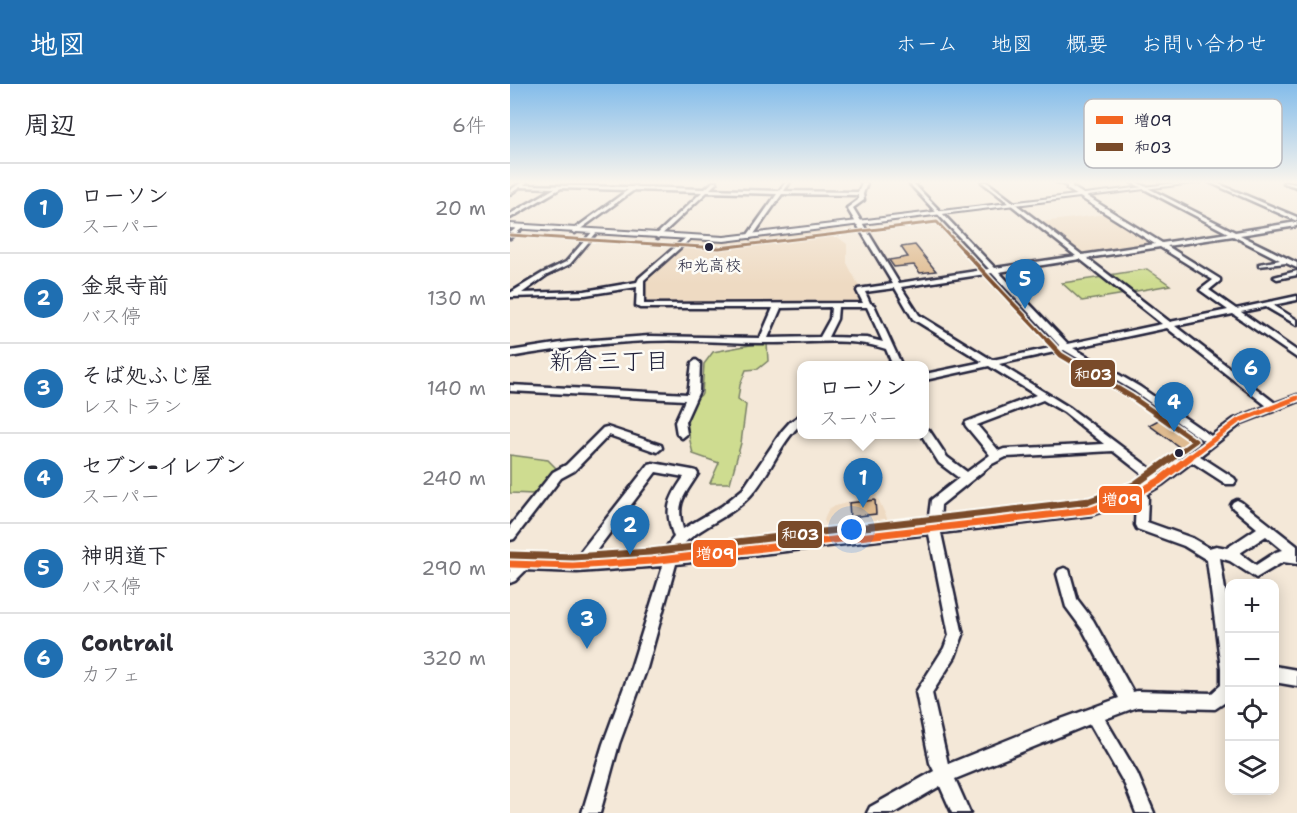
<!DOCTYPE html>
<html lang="ja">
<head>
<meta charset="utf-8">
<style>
  body { margin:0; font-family:"Shantell Sans","Klee One",sans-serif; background:#f7f7f7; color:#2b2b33 }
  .controls { position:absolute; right:18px; bottom:18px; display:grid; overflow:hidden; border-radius:12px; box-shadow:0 3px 15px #0003 }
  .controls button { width:54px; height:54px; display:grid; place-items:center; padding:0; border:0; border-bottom:2px solid #e1e1e2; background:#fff; color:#2b2b33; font:30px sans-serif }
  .you { position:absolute; left:342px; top:446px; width:21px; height:21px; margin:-15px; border:4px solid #fff; border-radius:50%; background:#1a73e8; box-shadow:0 0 0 9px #1a73e833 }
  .badge { display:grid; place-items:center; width:39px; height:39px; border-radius:50%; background:#1f6fb2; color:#fff; font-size:20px; font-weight:700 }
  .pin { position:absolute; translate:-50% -50px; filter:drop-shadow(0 2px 3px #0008) }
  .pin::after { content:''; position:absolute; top:32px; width:21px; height:18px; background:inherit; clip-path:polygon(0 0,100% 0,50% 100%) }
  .popup { position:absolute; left:287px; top:277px; width:132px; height:78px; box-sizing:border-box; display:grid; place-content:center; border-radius:12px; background:#fff; filter:drop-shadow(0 2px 4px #0005); font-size:20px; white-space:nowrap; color:#7c7c81 }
  .popup b { font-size:22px; color:#2b2b33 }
  .popup::after { content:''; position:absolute; left:50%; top:100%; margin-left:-12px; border:12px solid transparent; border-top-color:#fff }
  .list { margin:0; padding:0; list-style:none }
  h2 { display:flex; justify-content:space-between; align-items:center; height:78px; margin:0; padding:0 24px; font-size:26px }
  h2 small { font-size:20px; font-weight:400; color:#7c7c81 }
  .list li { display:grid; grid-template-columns:39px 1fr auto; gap:18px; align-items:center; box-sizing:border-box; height:90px; padding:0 24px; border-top:2px solid #e1e1e2 }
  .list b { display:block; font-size:22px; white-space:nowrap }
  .list p { margin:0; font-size:20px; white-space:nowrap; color:#7c7c81 }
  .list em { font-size:20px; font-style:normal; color:#7c7c81 }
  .icon { flex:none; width:33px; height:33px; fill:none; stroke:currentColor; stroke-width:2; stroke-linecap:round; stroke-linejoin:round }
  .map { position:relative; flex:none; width:787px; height:729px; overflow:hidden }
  header { display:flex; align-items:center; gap:36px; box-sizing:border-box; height:84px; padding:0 30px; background:#1f6fb2; color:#fff }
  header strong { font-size:28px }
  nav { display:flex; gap:33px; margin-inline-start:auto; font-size:21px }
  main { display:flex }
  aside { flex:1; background:#fff }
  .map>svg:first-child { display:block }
</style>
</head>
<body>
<header>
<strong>地図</strong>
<nav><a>ホーム</a><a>地図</a><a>概要</a><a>お問い合わせ</a></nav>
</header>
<main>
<aside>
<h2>周辺<small>6件</small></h2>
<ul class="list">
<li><span class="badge">1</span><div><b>ローソン</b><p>スーパー</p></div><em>20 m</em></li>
<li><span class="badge">2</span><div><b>金泉寺前</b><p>バス停</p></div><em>130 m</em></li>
<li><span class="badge">3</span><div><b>そば処ふじ屋</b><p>レストラン</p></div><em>140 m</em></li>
<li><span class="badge">4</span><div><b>セブン-イレブン</b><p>スーパー</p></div><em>240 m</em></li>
<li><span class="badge">5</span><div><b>神明道下</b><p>バス停</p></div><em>290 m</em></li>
<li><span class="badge">6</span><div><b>Contrail</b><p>カフェ</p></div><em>320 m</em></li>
</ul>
</aside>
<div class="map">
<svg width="787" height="729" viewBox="0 0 787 729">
  <rect width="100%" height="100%" fill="#f4e8d8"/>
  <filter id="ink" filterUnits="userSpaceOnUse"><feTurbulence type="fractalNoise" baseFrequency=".0167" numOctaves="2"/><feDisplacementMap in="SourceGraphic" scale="12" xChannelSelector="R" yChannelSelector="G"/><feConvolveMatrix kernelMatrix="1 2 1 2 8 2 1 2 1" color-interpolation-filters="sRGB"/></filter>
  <g filter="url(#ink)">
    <path fill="#eedac2" d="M597,130L645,160L574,171L532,138Z
      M321,144L325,151L337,160V179L351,206L354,218L352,220H133V195L176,157H209Z
      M366,410L381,443L320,450L314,436L319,424Z"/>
    <path fill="#cedc90" stroke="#787f66" stroke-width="1.5" d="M637,185L660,201L621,208L599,191Z
      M593,193L615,210L572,217L552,199Z
      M251,259H257L258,277L248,285L236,286L230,301L228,315L236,321L231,359L220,399H200L209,379L183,370C178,347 170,327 192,310L194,280L203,268Z
      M0,371L38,376L46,384L24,410L0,409Z"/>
    <path fill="#dfbb90" stroke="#22223b" stroke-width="1.5" d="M405,161L426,187L410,189L404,181L384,183L379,176L398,173L391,163Z
      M656,332L687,355L672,365L639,341Z
      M365,416L366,430L340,433L339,419Z"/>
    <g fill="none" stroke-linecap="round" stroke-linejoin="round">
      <g stroke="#22223b" stroke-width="5">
        <path id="minor" d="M12,98H17L14,101L122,103L125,102L127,103L195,105L203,98H207L200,105L269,107L276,98H280L274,107L348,108L352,100L351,98H356L357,99L353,110L354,116L343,124L389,199L479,185L398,98H402L485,184L566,172L472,98H477L572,171L645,160L557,105V102L547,98L562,100V103L652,159L718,149L621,98H626L725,148L787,138V142L730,151L787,179V184L776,179L749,182V180L770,176L723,152L657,162L710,195V197L699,206L726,225L787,212V216L763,221L787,236V241L756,223L731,228L787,267V274L723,230L665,242L765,319L787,311V318L732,339L690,372L724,394L726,397L724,400H716L682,378L653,400L636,410L638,413L637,438L682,454L699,464L706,462L717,464L747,444L723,424L721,421L723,418L727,416L731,418L787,462V480L773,478L746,494L720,477L710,474L720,538V615L705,625L627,623L595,635L627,689L644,729H626L615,701L580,640L445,695L460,729H442L430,702L384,729H357L360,723L424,687L420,679L406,608L434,564L439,551L419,450L166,480L137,584L109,660L90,729H72L93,660L121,584L153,482L67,488L16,486L5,497L0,499V474L64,476L139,380L143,379L182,386L186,387L188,390C175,411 165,418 173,445L212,422L233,405L272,347L280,338L292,330V339C269,359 261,390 240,412C219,435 186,443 166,468L418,440L421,416L449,394L429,379L411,350H415V345L419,346L437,373L457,388L480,371L456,342L455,340L456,338L526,311L479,282L415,296V290L473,278L403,235L385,204L355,208L360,219L364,221L392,282H383L376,265C337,252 297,260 257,259C217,259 177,255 137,257C91,259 46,265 0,273V267L58,258L139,252L250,254L263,224H130L126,222L127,203L75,211L0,213V209L33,189L56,178L84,146L87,148L60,180L37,191L12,209L75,207L127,198L129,194L178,152L181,154L180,155L134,196V220L353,219L347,207L348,205L383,200L337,124L348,116V111L272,110L242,153L240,154L237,152L267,110L197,108L148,154L146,153V151L192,108L124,106L65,149L62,147L63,146L118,106L51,104L0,134V130L45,104L10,103L0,110V106ZM650,163L703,196L690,206L718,226L660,238L577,174ZM570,175L652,240L558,260L489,188ZM482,189L550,262L482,276L409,231L391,203ZM321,223L320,235L310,253L258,254L271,224ZM328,223H357L373,258L357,254L318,253L327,235ZM657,244L757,322L724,335L701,352L630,303L563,264ZM554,266L624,307L694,357L649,391L560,324L489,280ZM533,316L554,328L594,360L494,365L489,367L467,341ZM603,367L640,396L624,406L582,421L430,438L431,421L482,380L496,373ZM146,388L174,393C158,416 154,426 164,453L151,470L80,475ZM626,415L625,441L627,445L674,462L697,476L711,584V601L702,609L627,607L623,608L583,536L567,515L559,486L554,484L549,486L547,490L556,523L573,546L609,614L532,642L438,680L422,609L445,573L453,551L431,449L582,431ZM756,452L773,466L766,468L746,481L730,469Z
          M699,98H704L787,133V137Z
          M774,98L787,100V103L774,99Z
          M9,142L14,143L0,154V149Z
          M787,187V191L767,195L764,193Z
          M186,276L190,279L189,307L175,338L177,350L172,354L167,350L165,338L175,316L0,307V301L178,310L182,279Z
          M97,343L151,361L152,364L147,368L99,351L64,387L51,394L4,455L0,456V442L43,388L56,381L93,344Z
          M764,582L787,586V602L764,598Z"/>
      </g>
      <g stroke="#22223b" stroke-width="4">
        <path id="major" d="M675,98H691L214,157L0,144V140L214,153Z"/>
      </g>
      <use href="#minor" fill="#fdfcf7" fill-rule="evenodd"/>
      <use href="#major" fill="#fdfcf7" fill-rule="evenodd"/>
      <g stroke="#fdfcf7" stroke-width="9">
        <path id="bus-1-far1" d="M678,375L728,337L787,314"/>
      </g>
      <g stroke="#fdfcf7" stroke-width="11">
        <path id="bus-1" d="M0,480L63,482L141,477L582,426L628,409L649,397L680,373"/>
      </g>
      <g stroke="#fdfcf7" stroke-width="5">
        <path id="bus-2-far3" d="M0,151L209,164L427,138L454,167"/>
      </g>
      <g stroke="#fdfcf7" stroke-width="7">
        <path id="bus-2-far2" d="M453,166L538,257"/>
      </g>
      <g stroke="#fdfcf7" stroke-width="9">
        <path id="bus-2-far1" d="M537,256L551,271L622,313L685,357L660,375"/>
      </g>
      <g stroke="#fdfcf7" stroke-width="11">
        <path id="bus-2" d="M0,471L63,473L140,468L580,417L624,401L663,373"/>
      </g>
      <use href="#bus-1-far1" stroke="#f26522" stroke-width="5"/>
      <use href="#bus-1" stroke="#f26522" stroke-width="7"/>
      <use href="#bus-2-far3" stroke="#7a4b2a" stroke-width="3"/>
      <use href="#bus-2-far2" stroke="#7a4b2a" stroke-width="4"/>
      <use href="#bus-2-far1" stroke="#7a4b2a" stroke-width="5"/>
      <use href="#bus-2" stroke="#7a4b2a" stroke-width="7"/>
    </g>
  </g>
  <linearGradient id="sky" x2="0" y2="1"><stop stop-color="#83bcea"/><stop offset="0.49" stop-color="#faf5ed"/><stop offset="1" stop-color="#faf5ed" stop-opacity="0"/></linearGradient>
  <rect width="787" height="200" fill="url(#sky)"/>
  <g fill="#22223b" stroke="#fdfcf7" stroke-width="2">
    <circle cx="199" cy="163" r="5"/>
    <circle cx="669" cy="369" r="5"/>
  </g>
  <g text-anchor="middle" stroke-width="5" stroke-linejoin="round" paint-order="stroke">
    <g font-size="16" fill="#22223b" stroke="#fdfcf7">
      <text x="199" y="187">和光高校</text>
    </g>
    <g font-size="24" fill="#22223b" stroke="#fdfcf7">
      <text x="99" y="285">新倉三丁目</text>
    </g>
  </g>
  <rect x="574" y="15" width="198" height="69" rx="9" fill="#fdfcf7" stroke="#bbbbbf" stroke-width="1.5"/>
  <rect x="586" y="32" width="27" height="8" fill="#f26522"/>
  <rect x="586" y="59" width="27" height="8" fill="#7a4b2a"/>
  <g font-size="16" fill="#22223b">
    <text x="624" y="42">増09</text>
    <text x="624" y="69">和03</text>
  </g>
  <g stroke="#fdfcf7" stroke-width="2">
    <rect x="560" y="275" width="46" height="29" rx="6" fill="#7a4b2a"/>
    <rect x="588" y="401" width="45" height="29" rx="6" fill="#f26522"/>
    <rect x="267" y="436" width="46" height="29" rx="6" fill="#7a4b2a"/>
    <rect x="182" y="455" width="45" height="29" rx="6" fill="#f26522"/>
  </g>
  <g font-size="16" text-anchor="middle" font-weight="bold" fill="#fff">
    <text x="583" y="296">和03</text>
    <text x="611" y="421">増09</text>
    <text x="290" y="456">和03</text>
    <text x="205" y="475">増09</text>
  </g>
</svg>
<div class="controls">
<button>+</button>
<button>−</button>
<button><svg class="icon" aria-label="locate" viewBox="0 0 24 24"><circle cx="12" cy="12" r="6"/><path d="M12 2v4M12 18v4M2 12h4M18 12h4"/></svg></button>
<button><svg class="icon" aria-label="layers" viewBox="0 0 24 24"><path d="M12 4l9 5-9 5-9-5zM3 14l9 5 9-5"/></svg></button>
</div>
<div class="you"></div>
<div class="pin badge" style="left:353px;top:424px">1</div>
<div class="popup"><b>ローソン</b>スーパー</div>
<div class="pin badge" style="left:120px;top:471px">2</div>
<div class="pin badge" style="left:77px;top:565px">3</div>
<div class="pin badge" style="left:664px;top:348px">4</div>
<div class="pin badge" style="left:515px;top:225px">5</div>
<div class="pin badge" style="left:741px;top:314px">6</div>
</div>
</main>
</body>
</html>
